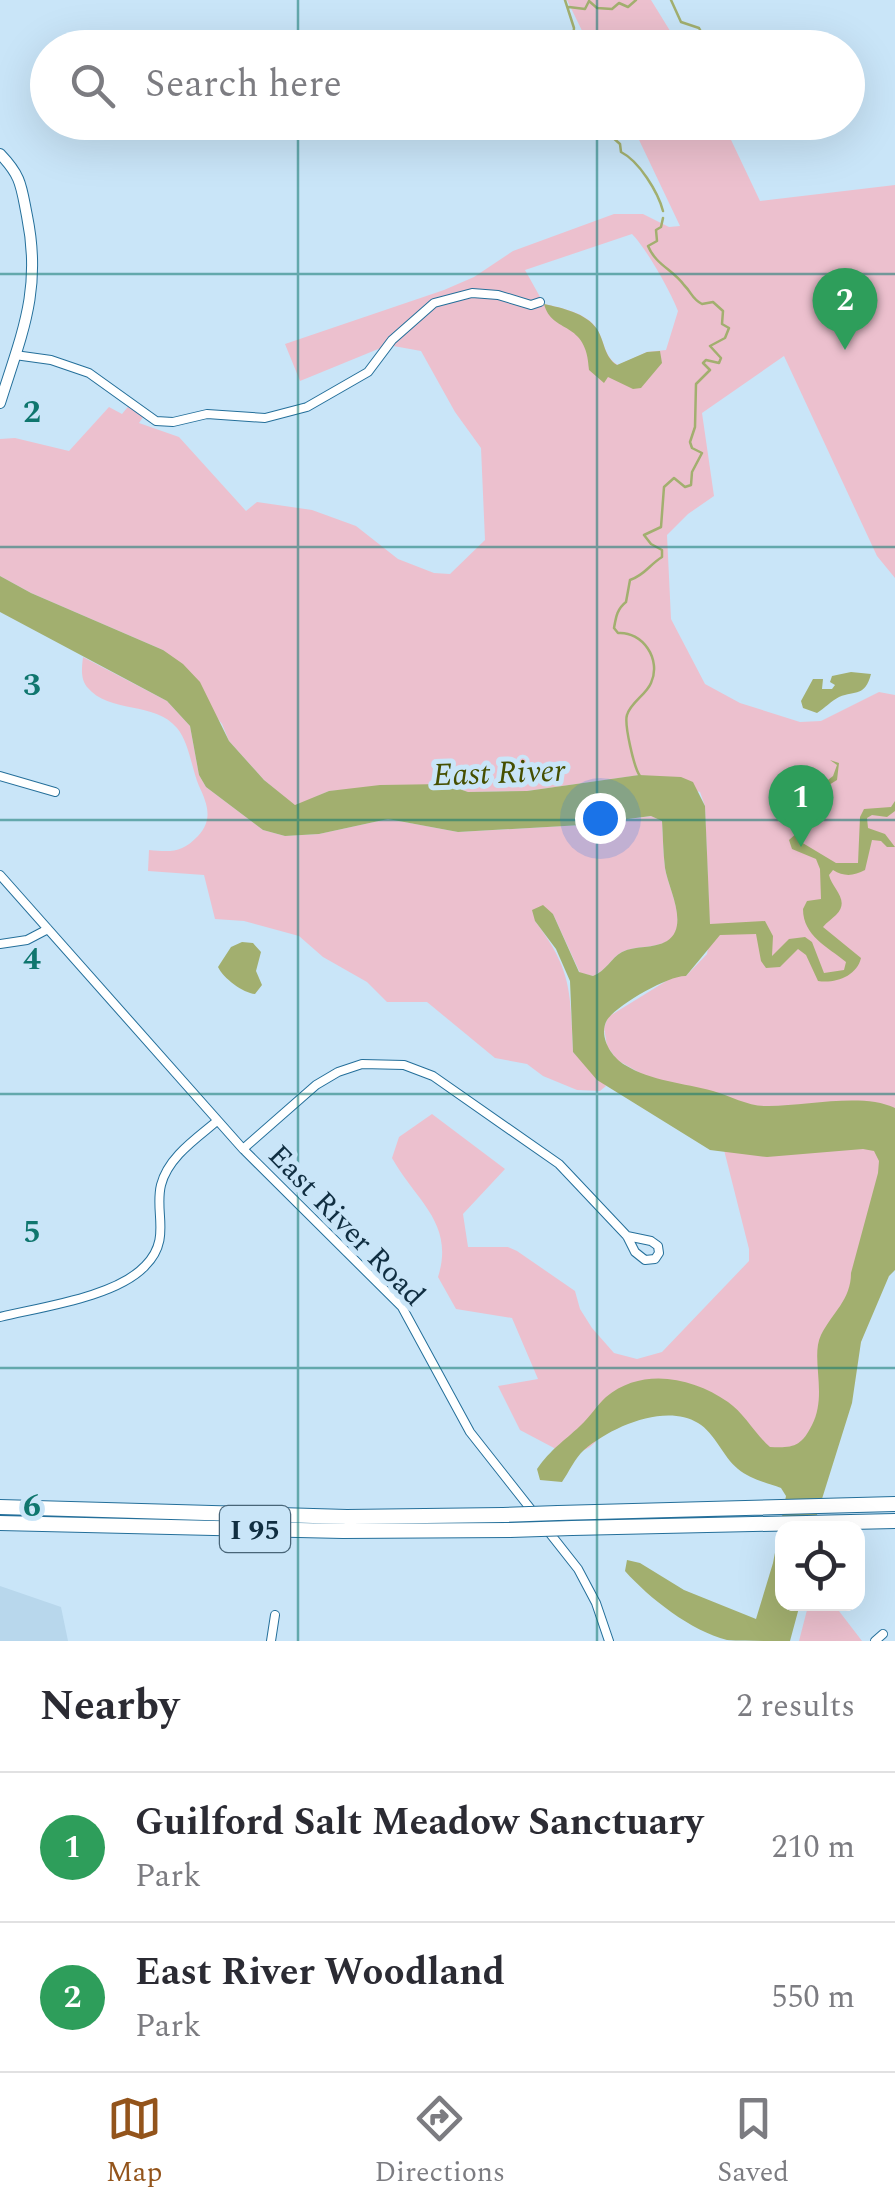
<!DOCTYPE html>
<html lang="en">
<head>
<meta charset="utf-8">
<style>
  body { margin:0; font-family:Spectral,serif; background:#f2f2f3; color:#2b2b33 }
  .controls { position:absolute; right:30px; bottom:30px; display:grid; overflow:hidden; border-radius:20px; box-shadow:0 10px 40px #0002 }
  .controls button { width:90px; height:90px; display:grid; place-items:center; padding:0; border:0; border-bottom:2px solid #e1e1e2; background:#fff; color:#2b2b33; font:50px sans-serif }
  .you { position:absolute; left:600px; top:818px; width:35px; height:35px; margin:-25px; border:8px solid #fff; border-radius:50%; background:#1a73e8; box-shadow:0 0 0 15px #1a73e833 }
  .badge { display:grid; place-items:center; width:65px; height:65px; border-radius:50%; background:#93541b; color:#fff; font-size:32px; font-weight:700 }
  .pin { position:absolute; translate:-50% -82px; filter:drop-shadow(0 2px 5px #0008) }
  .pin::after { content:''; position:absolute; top:52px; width:35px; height:30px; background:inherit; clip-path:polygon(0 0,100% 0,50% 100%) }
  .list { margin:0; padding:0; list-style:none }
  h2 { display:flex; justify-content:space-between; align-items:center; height:130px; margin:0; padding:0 40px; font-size:42px }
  h2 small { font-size:32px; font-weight:400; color:#7c7c81 }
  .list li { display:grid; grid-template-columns:65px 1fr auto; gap:30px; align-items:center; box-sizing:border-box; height:150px; padding:0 40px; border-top:2px solid #e1e1e2 }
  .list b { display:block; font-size:38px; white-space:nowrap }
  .list p { margin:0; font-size:32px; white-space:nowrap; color:#7c7c81 }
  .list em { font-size:32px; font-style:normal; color:#7c7c81 }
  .icon { flex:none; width:55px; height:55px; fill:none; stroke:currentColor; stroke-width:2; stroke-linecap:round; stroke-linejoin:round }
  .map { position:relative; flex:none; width:895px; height:1641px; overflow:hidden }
  .search { position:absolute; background:#fff; box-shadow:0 10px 40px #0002; left:30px; right:30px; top:30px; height:110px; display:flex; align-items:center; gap:25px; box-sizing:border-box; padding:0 35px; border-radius:55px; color:#7c7c81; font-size:38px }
  .sheet { height:430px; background:#fff }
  nav { display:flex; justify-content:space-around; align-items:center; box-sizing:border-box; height:140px; border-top:2px solid #e1e1e2; background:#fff; font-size:28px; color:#7c7c81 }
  nav a { display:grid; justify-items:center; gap:5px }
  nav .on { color:#93541b }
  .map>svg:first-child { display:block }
</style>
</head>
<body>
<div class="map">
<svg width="895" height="1641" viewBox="0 0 895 1641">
  <rect width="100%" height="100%" fill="#c9e5f8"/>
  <path fill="#b8d7ec" d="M0,1586L61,1607L68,1641H0Z"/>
  <path fill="#ecc0ce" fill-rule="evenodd" d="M567,0H651L680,47H590Z
    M631,123H723L760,201L895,185V578L877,556L784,356L702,413L714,496L688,514L667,535L671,619L705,684L740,703L800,722L821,721L879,692L895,695V1242L817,1471L669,1399L605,1433L590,1447L571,1457L520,1430L498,1386L538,1379L512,1318L456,1309L438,1277C455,1223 416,1201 392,1158L399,1137L432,1114L505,1169L463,1214L468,1247H508L517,1251L575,1291L580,1309L592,1328L614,1353L637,1359L662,1352L749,1261V1249L723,1146L640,1073L617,1060L607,1046L604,1028L608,1017L676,975L686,976L707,954L710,937L705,806L700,792L640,775L527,791L468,792L445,784L329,791L295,806L264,780L229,741L222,724L163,650L31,593L0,576V439L15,438L69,451L109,407L122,414L131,403L145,414L139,423L179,437L246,511L257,502L312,510L356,526L398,559L434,573L450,574L485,540L481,448L455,412L421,351L388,345L300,381L285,344L444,290L474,277L513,251L614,214H643L669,227L680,226ZM632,234C646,248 671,292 678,311L666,350L647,352L618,365C604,357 605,342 597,329C587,313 562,308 544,304L525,270Z
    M83,657L167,701L190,726L199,775L206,787L263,830L285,836L319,834L388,819L458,832L582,825L652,816L662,821C663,836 663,852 665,868C668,888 690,926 668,941C654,949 636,945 622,952C611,958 606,971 593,976L580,973L553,914L535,921C573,971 570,993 573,1052L606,1086L600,1091L577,1090L543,1076L527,1064L495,1058L427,1002H387L367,982L323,957L299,936L244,921L215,919L204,875L148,871L149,850C171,852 182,853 198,836C213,820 208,805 199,786C192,770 189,742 177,728C155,701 109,714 87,687C80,678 82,667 83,657Z
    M807,1610L839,1611L862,1641H799Z"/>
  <path fill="#a2af6f" d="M544,304C562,308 586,313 597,329C605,342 604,357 617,365L647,352L660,351L662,363L641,388L633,389L608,377L604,383L589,370C587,319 552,335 544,304Z
    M0,576L31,593L163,650L183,664L200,682L229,741L264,780L295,805L329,791L380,785L445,784L468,792L527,791L639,775L681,777L693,782L705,806L710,924L765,921L773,936L772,956L789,939L805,937L812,942L824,973L844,970L846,962C828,947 803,936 803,909L807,901L821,899L820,869L816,859L792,849L789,840L798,832L807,784L819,787L833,776L837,765L830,760L839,763L837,780L811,796L806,834L801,842L836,863H858L860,817L864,809L891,807L895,801V811L887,817L872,815L867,818L868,828L885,834L895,847H887L881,841L872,840L865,870C854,876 844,877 833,870L829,875C832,889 851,900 836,915C832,919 827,922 823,927L861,958C857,976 835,984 818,981L806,955L798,949L780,967L766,968L761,961L756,934L720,935L686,976C669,975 617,1005 607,1020C598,1036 611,1057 625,1065C651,1081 684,1083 713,1091C730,1096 748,1106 765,1106C803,1107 861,1092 895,1108V1270L889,1276L861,1342L852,1403L816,1518L782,1528V1604H800L790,1641C771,1641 746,1641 727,1640C691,1631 649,1598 625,1571L627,1560L640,1563L684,1590L756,1619L773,1563L786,1496L781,1488C767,1483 750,1479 738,1469C723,1457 715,1433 698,1423C665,1403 611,1427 584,1450C575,1458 569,1472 562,1482L540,1480L537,1469C551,1449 563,1442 580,1426C590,1417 597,1405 606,1397C642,1367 692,1377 728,1402C744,1413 755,1434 770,1447C793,1448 801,1447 812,1425C828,1394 810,1358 821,1335C832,1313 851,1300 851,1273L878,1173L879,1161L874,1151L863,1149L767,1157L710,1150L597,1080L573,1052L570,981L556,949L535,921L532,910L543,905L553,914L579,972L593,976C606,971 611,958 622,952C636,945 654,949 667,941C690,926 668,888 665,868C663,852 663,836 662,821L651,816L582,825L458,832L388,819L319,834L285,836L263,830L206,787L199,775L190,726L167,701L0,612Z
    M851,672L871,674C865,697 856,690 839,697C831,701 825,708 817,713L803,708L801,701L813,679H823L822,689H832L835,685L830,682L832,676Z
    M242,942L253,943L261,952L256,971L262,985L255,994C243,993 223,978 218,967L231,947Z"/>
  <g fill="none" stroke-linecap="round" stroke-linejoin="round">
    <path stroke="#a2af6f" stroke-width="2.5" d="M565,0L574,28L572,48
      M671,0L681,22L699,28L710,48
      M569,7L585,9L589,1L597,8L612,9L619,3L628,7L636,0
      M598,122L611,128L610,135L620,144L621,152C639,161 658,192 663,211
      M640,776C634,768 624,724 627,715C631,702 646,695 651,683C662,659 642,631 618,633L614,628C616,617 617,609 626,602L630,580C645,575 649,565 662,557V550L651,544L644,535L661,527L664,487L674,478L685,487L691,485L692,472L702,453L692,448L690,442L695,427L696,384L710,370L703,363L706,360L719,363L721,358L710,346L725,338L729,328L722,324L723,311L713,302L702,304C692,299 692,293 684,285C672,269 656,265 648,246L657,241L656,230L661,227L663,218"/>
    <g stroke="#246f9a" stroke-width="10">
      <path id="street" d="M15,355L51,360L89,373L156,421L173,422L207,414L265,418L307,407L368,372L392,340L434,303L472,293L498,295L531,305L540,302
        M0,776L55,792
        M0,875L243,1149L402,1307L470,1432L578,1569L596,1603L609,1641
        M0,944L27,940L48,929
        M243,1149L316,1085L338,1072L362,1064L404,1065L433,1076L559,1164L627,1236L635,1252L645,1260L655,1259L659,1253L658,1246L651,1241L627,1236
        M0,1317C41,1307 116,1297 145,1266C172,1239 154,1213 161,1185C168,1157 197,1138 217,1121
        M271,1641L275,1615
        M875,1641L883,1634"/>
    </g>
    <g stroke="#246f9a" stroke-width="12">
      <path id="secondary" d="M0,154C22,177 21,186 27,216C42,290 22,333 0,403"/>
    </g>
    <g stroke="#246f9a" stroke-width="16">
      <path id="highway" d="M0,1507L347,1517L503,1515
        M558,1513L895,1504
        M0,1523L343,1531L510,1530
        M572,1528L895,1521"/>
    </g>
    <use href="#street" stroke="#fff" stroke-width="8"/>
    <use href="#secondary" stroke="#fff" stroke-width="10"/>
    <use href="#highway" stroke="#fff" stroke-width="14"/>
    <g stroke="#246f9a" stroke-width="16" stroke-linecap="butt">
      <path id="highway-bridge" d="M503,1515L558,1513
        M510,1530L572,1528"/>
    </g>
    <use href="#highway-bridge" stroke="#fff" stroke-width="14"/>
  </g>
  <path fill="none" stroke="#0f766e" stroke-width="2.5" stroke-opacity="0.55" d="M298,0V48M597,0V48M298,122V1641M597,122V1641M0,274H895M0,547H895M0,820H895M0,1094H895M0,1368H895"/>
  <g text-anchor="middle" stroke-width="10" stroke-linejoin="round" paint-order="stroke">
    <rect fill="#c9e5f8" stroke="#486578" stroke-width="2.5" x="220" y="1506" width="70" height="46" rx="8"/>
    <g font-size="28" font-weight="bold" fill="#102e41">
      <text x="255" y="1539">I 95</text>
    </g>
    <g font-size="30" fill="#102e41" stroke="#c9e5f8">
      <text transform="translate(347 1225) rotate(46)" y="10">East River Road</text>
    </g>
    <g font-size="32" font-style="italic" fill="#454f00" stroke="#c9e5f8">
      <text transform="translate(499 772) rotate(-2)" y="11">East River</text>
    </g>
  </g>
  <g font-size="32" text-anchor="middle" font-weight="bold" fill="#0f766e" stroke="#c9e5f8" stroke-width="10" stroke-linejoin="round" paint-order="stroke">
    <text x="32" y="422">2</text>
    <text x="32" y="695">3</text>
    <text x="32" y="969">4</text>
    <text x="32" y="1242">5</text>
    <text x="32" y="1516">6</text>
  </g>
</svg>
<div class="controls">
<button><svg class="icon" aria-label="locate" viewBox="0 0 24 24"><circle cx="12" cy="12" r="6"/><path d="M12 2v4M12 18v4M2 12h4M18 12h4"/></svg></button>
</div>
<div class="you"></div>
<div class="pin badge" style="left:801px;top:847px;background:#2e9e5b">1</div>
<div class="pin badge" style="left:845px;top:350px;background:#2e9e5b">2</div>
<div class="search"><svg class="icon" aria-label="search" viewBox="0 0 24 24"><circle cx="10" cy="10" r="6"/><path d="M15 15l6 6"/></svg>Search here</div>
</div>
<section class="sheet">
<h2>Nearby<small>2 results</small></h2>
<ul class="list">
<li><span class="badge" style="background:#2e9e5b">1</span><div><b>Guilford Salt Meadow Sanctuary</b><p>Park</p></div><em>210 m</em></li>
<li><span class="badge" style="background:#2e9e5b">2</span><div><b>East River Woodland</b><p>Park</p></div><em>550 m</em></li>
</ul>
</section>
<nav>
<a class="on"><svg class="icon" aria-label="map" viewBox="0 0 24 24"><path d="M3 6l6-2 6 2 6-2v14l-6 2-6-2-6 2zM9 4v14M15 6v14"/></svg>Map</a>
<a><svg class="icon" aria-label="directions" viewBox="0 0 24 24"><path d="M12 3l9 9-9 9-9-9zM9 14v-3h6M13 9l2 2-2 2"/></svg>Directions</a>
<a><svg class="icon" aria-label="saved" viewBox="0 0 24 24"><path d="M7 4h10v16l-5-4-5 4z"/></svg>Saved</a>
</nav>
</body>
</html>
